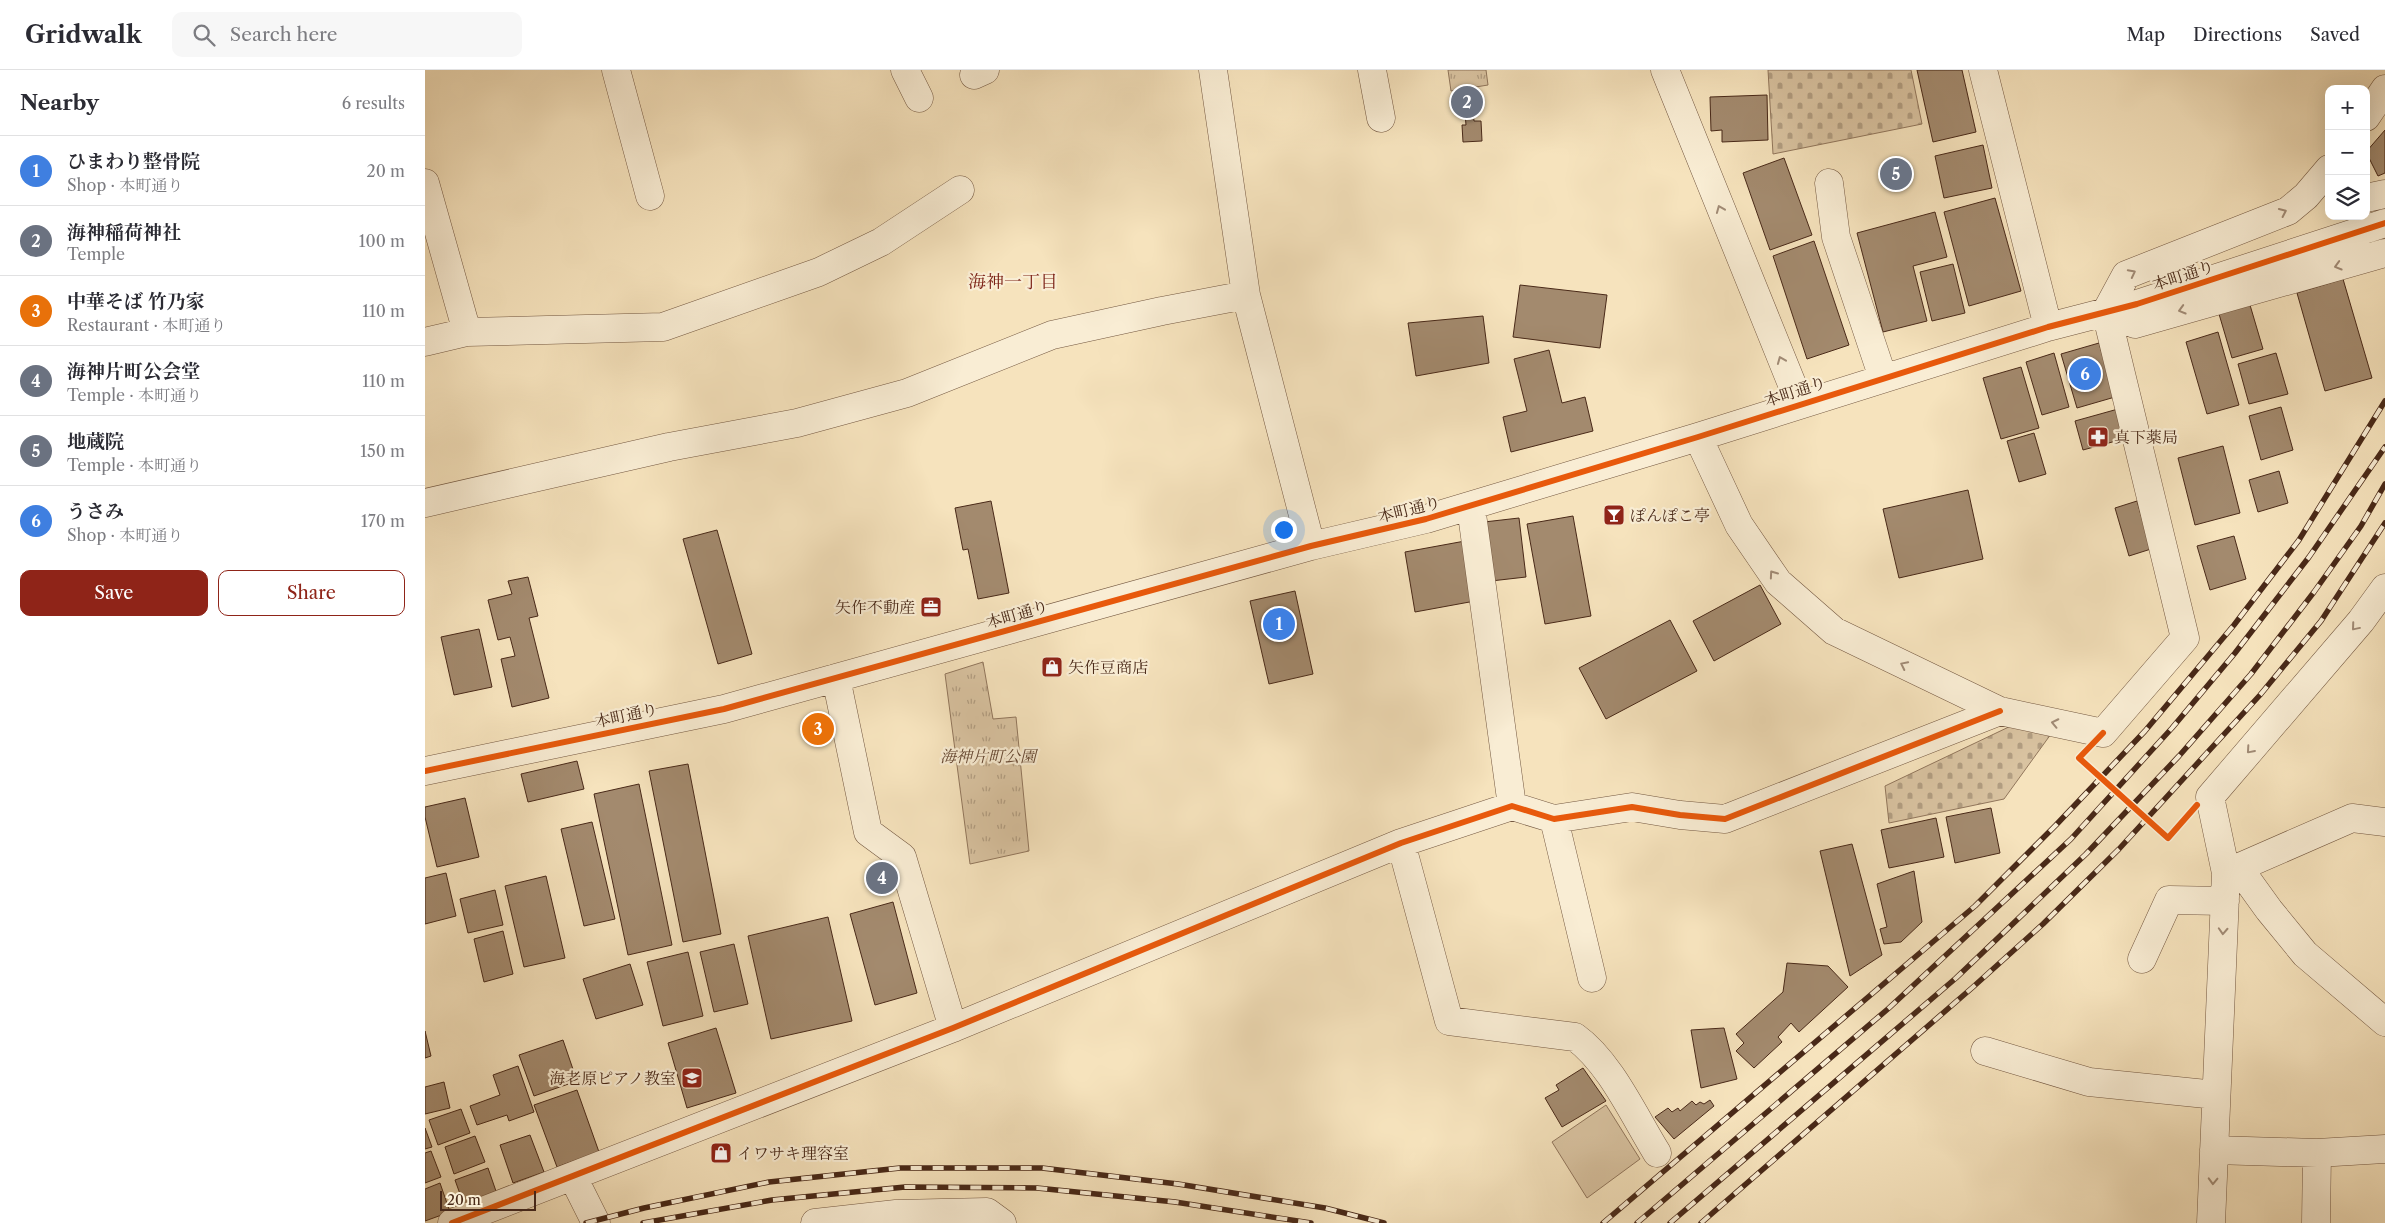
<!DOCTYPE html>
<html lang="en">
<head>
<meta charset="utf-8">
<style>
  body { margin:0; font-family:"Libre Caslon Text","Noto Serif JP",serif; background:#f7f7f7; color:#2b2b33 }
  .controls { position:absolute; right:15px; top:15px; display:grid; overflow:hidden; border-radius:10px; box-shadow:0 5px 20px #0002 }
  .controls button { width:45px; height:45px; display:grid; place-items:center; padding:0; border:0; border-bottom:1px solid #e1e1e2; background:#fff; color:#2b2b33; font:25px sans-serif }
  .scale { position:absolute; left:15px; bottom:12px; width:96px; box-sizing:border-box; padding-left:5px; border:2px solid #492918; border-top:0; font-size:14px; line-height:18px; white-space:nowrap; color:#492918; -webkit-text-stroke:4px #f9edd4; paint-order:stroke }
  .you { position:absolute; left:858px; top:459px; width:18px; height:18px; margin:-12px; border:4px solid #fff; border-radius:50%; background:#1a73e8; box-shadow:0 0 0 8px #1a73e833 }
  .badge { display:grid; place-items:center; width:32px; height:32px; border-radius:50%; background:#8f2418; color:#fff; font-size:16px; font-weight:700 }
  .pin { position:absolute; translate:-50% -50%; border:2px solid #fff; box-shadow:0 1px 5px #0006 }
  .list { margin:0; padding:0; list-style:none }
  h2 { display:flex; justify-content:space-between; align-items:center; height:65px; margin:0; padding:0 20px; font-size:21px }
  h2 small { font-size:16px; font-weight:400; color:#7c7c81 }
  .list li { display:grid; grid-template-columns:32px 1fr auto; gap:15px; align-items:center; box-sizing:border-box; height:70px; padding:0 20px; border-top:1px solid #e1e1e2 }
  .list b { display:block; font-size:19px; white-space:nowrap }
  .list p { margin:0; font-size:16px; white-space:nowrap; color:#7c7c81 }
  .list em { font-size:16px; font-style:normal; color:#7c7c81 }
  .actions { display:flex; gap:10px; padding:15px 20px }
  .actions a { flex:1; padding:11px 0; border:1px solid #8f2418; border-radius:10px; text-align:center; font-size:18px; color:#8f2418 }
  .actions .main { background:#8f2418; color:#fff }
  .icon { flex:none; width:28px; height:28px; fill:none; stroke:currentColor; stroke-width:2; stroke-linecap:round; stroke-linejoin:round }
  .map { position:relative; flex:none; width:1960px; height:1153px; overflow:hidden }
  header { display:flex; align-items:center; gap:30px; box-sizing:border-box; height:70px; padding:0 25px; background:#fff; border-bottom:1px solid #e1e1e2 }
  header strong { font-size:24px }
  nav { display:flex; gap:28px; margin-inline-start:auto; font-size:18px }
  .search { width:350px; height:45px; background:#f7f7f7; display:flex; align-items:center; gap:12px; box-sizing:border-box; padding:0 18px; border-radius:10px; color:#7c7c81; font-size:19px }
  main { display:flex }
  aside { flex:1; background:#fff }
  .map>svg:first-child { display:block }
</style>
</head>
<body>
<header>
<strong>Gridwalk</strong>
<div class="search"><svg class="icon" aria-label="search" viewBox="0 0 24 24"><circle cx="10" cy="10" r="6"/><path d="M15 15l6 6"/></svg>Search here</div>
<nav><a>Map</a><a>Directions</a><a>Saved</a></nav>
</header>
<main>
<aside>
<h2>Nearby<small>6 results</small></h2>
<ul class="list">
<li><span class="badge" style="background:#3f7fe0">1</span><div><b>ひまわり整骨院</b><p>Shop · 本町通り</p></div><em>20 m</em></li>
<li><span class="badge" style="background:#6b7280">2</span><div><b>海神稲荷神社</b><p>Temple</p></div><em>100 m</em></li>
<li><span class="badge" style="background:#e8710a">3</span><div><b>中華そば 竹乃家</b><p>Restaurant · 本町通り</p></div><em>110 m</em></li>
<li><span class="badge" style="background:#6b7280">4</span><div><b>海神片町公会堂</b><p>Temple · 本町通り</p></div><em>110 m</em></li>
<li><span class="badge" style="background:#6b7280">5</span><div><b>地蔵院</b><p>Temple · 本町通り</p></div><em>150 m</em></li>
<li><span class="badge" style="background:#3f7fe0">6</span><div><b>うさみ</b><p>Shop · 本町通り</p></div><em>170 m</em></li>
</ul>
<div class="actions"><a class="main">Save</a><a>Share</a></div>
</aside>
<div class="map">
<svg width="1960" height="1153" viewBox="0 0 1960 1153">
  <defs>
    <pattern id="cemetery-stones" width="16" height="16" patternUnits="userSpaceOnUse" patternTransform="scale(1.25)"><rect width="16" height="16" fill="#d9c3a1"/><path d="M2 7V4a2 2 0 0 1 4 0v3zM10 15v-3a2 2 0 0 1 4 0v3z" fill="#b29e82"/></pattern>
    <pattern id="park-tufts" width="24" height="20" patternUnits="userSpaceOnUse" patternTransform="scale(1.25)"><rect width="24" height="20" fill="#d9c3a1"/><path d="M3 7l-1-3M5 7V3M7 7l1-3M15 17l-1-3M17 17v-4M19 17l1-3" fill="none" stroke="#b29e82"/></pattern>
  </defs>
  <rect width="100%" height="100%" fill="#f6e3bd"/>
  <filter id="stains"><feTurbulence type="fractalNoise" baseFrequency=".004" numOctaves="4"/><feColorMatrix values="0 0 0 0 .2 0 0 0 0 .09 0 0 0 0 .02 0 0 0 .5 -.17"/></filter>
  <radialGradient id="worn" r=".72"><stop offset=".6" stop-color="#630" stop-opacity="0"/><stop offset="1" stop-color="#630" stop-opacity=".3"/></radialGradient>
  <path fill="#d9c3a1" stroke="#91765c" d="M1181,1035L1215,1089L1162,1128L1127,1072Z"/>
  <path fill="url(#cemetery-stones)" stroke="#91765c" d="M1343,0H1486L1497,54L1348,84Z
    M1590,654L1626,664L1579,729L1464,753L1460,716Z"/>
  <path fill="url(#park-tufts)" stroke="#91765c" d="M1023,0H1061L1063,15L1026,21Z
    M558,592L568,649L591,647L604,781L545,794L520,604Z"/>
  <path fill="#a38a6e" stroke="#492918" d="M1492,0H1537L1551,62L1508,72Z
    M1054,21L1056,40L1048,41L1049,51H1056L1057,71L1038,72L1037,55H1041L1040,43L1030,44L1028,22Z
    M1342,25L1343,70L1297,72V60L1286,61L1285,27Z
    M1960,60V103L1953,106L1941,82Z
    M1558,75L1567,118L1519,128L1510,86Z
    M1359,88L1387,165L1345,180L1318,103Z
    M1570,128L1596,221L1544,236L1519,142Z
    M1510,142L1522,187L1488,196L1502,251L1458,262L1432,163Z
    M1389,171L1424,275L1382,289L1348,186Z
    M1528,194L1540,243L1507,251L1495,202Z
    M1918,209L1947,308L1900,321L1872,223Z
    M1095,215L1182,225L1175,278L1088,267Z
    M1825,235L1838,279L1807,288L1794,244Z
    M1058,246L1064,293L991,306L983,253Z
    M1793,262L1814,335L1782,344L1761,272Z
    M1674,273L1690,327L1652,338L1636,284Z
    M1124,280L1137,333L1160,327L1168,361L1086,382L1078,347L1102,341L1089,289Z
    M1629,283L1644,337L1617,345L1601,292Z
    M1851,283L1863,324L1824,334L1813,294Z
    M1596,297L1614,358L1576,369L1558,308Z
    M1856,337L1868,380L1836,390L1824,346Z
    M1693,339L1702,368L1658,380L1650,351Z
    M1609,363L1621,404L1594,412L1582,371Z
    M1798,376L1815,443L1770,455L1753,388Z
    M1854,401L1863,433L1833,442L1824,410Z
    M1543,420L1558,489L1474,508L1458,439Z
    M566,431L584,523L553,529L543,479L538,480L530,438Z
    M1712,431L1726,479L1704,486L1690,438Z
    M1148,446L1166,546L1120,554L1102,454Z
    M1094,448L1101,507L1066,511L1059,452Z
    M292,460L327,584L293,594L258,469Z
    M1809,466L1821,509L1785,520L1772,476Z
    M1040,471L1050,531L990,542L980,482Z
    M103,507L113,546L104,548L124,628L87,637L76,589L90,586L85,567L73,570L63,530L87,524L83,511Z
    M1335,515L1356,554L1289,591L1268,551Z
    M870,521L888,604L844,614L825,531Z
    M1245,550L1272,601L1181,649L1154,598Z
    M54,559L67,617L29,625L16,567Z
    M152,691L159,719L103,732L96,704Z
    M263,694L296,864L258,872L224,701Z
    M214,714L247,875L203,885L169,724Z
    M40,728L54,787L12,797L0,747V737Z
    M1566,738L1575,783L1530,793L1521,747Z
    M1511,748L1519,787L1464,798L1456,760Z
    M167,752L190,849L159,856L136,759Z
    M1427,774L1457,885L1425,906L1395,781Z
    M1489,801L1497,852L1476,872L1459,874L1455,859L1462,857L1452,814Z
    M21,803L31,846L0,854V808Z
    M121,806L140,888L99,897L80,816Z
    M70,820L78,855L43,863L35,829Z
    M468,832L492,923L450,935L425,844Z
    M403,847L427,951L346,969L323,866Z
    M78,861L88,904L59,912L49,869Z
    M309,874L323,934L289,942L275,882Z
    M263,882L278,946L238,956L222,892Z
    M1362,893L1403,896L1423,917L1374,962L1366,953L1353,967L1357,972L1329,998L1311,981L1319,973L1311,964L1358,922Z
    M205,894L218,935L171,949L158,909Z
    M291,958L311,1023L262,1038L243,973Z
    M1299,958L1312,1009L1276,1018L1266,960Z
    M0,961L6,986L0,988Z
    M138,970L152,1011L109,1026L94,985Z
    M93,996L109,1042L84,1051L82,1045L52,1055L45,1036L75,1025L68,1005Z
    M1158,998L1181,1031L1137,1057L1120,1028L1134,1020L1131,1015Z
    M19,1012L25,1038L0,1044V1017Z
    M152,1020L174,1082L132,1097L109,1035Z
    M1285,1030L1289,1036L1249,1069L1230,1047L1243,1038L1247,1042L1253,1038L1255,1041L1267,1031L1271,1035L1275,1032L1279,1034Z
    M36,1039L45,1063L13,1075L4,1050Z
    M0,1058L7,1077L0,1079Z
    M105,1065L119,1102L88,1113L75,1075Z
    M50,1066L60,1092L29,1104L20,1077Z
    M6,1081L16,1107L0,1113V1083Z
    M63,1098L73,1127L40,1138L30,1110Z
    M15,1113L25,1142L0,1151V1119Z"/>
  <g fill="none" stroke-linecap="round" stroke-linejoin="round">
    <g stroke="#745841" stroke-width="29">
      <path id="minor" d="M191,0L225,126
        M480,0L494,28
        M788,0L821,225L886,476
        M947,0L956,48
        M1240,0L1375,334
        M1558,0L1623,257
        M549,5L560,0
        M1941,47L1960,19
        M0,113L42,262
        M1404,113L1411,167L1458,308
        M1941,128L1960,124
        M1700,250L1710,254L1960,183
        M0,272L42,262L238,257L394,202L456,172L535,120
        M1273,367L1314,455L1353,512L1409,561L1575,641L1678,663L1760,568L1681,242L1701,205L1863,141L1881,126L1904,99
        M0,433L244,377L372,353L482,323L627,265L737,241L821,225
        M1046,437L1087,736
        M411,608L443,762L477,787L528,958
        M0,701L299,639L886,476L1001,449L1273,367L1623,257L1712,234L1960,153
        M1129,749L1167,908
        M976,773L1024,951L1150,967C1185,992 1209,1046 1232,1083
        M1813,797L1844,840L1880,884L1960,952
        M1801,803L1927,748L1960,752
        M1717,889L1744,830L1800,831
        M1560,981L1664,1012L1791,1025
        M1789,1080L1892,1083L1960,1079
        M148,1107L171,1153
        M27,1153L528,958L976,773L1087,736L1129,749L1207,737L1255,745L1300,749L1575,641
        M390,1153L471,1144L562,1142L577,1153
        M1786,1153L1801,803L1785,727L1936,551L1960,518
        M1891,1153L1892,1083"/>
    </g>
    <use href="#minor" stroke="#f9edd4" stroke-width="28"/>
    <g stroke="#492918" stroke-width="5.5">
      <path id="rail" d="M161,1153L219,1138L344,1112L475,1098H617L753,1114L900,1138L959,1153
        M218,1153L347,1130L480,1117L612,1118L750,1132L886,1153
        M1178,1153L1550,836L1631,755L1720,661L1809,555L1874,470L1960,331
        M1212,1153L1464,938L1646,769L1747,658L1810,583L1884,487L1960,377
        M1245,1153L1531,908L1661,784L1754,686L1826,604L1889,522L1936,456L1960,414
        M1276,1153L1548,917L1618,854L1694,779L1835,625L1896,551L1960,453"/>
    </g>
    <use href="#rail" stroke="#f9edd4" stroke-width="4" stroke-dasharray="11" stroke-linecap="butt"/>
    <g stroke="#f9edd4" stroke-width="9">
      <path id="cycleway" d="M1678,663L1654,688L1743,768L1772,735
        M0,701L299,639L886,476L1001,449L1273,367L1623,257L1712,234L1960,153
        M27,1153L528,958L976,773L1087,736L1129,749L1207,737L1255,745L1300,749L1575,641"/>
    </g>
    <use href="#cycleway" stroke="#e8590c" stroke-width="6"/>
  </g>
  <defs><path id="oneway-chevron" d="M-2-3.5L2.5 0L-2 3.5" fill="none" stroke-width="1.6" stroke-linecap="round" stroke-linejoin="round" transform="scale(1.25)"/></defs>
  <g stroke="#a18b76">
    <use href="#oneway-chevron" transform="translate(1295 139) rotate(-112)"/>
    <use href="#oneway-chevron" transform="translate(1858 142) rotate(-25)"/>
    <use href="#oneway-chevron" transform="translate(1913 196) rotate(164)"/>
    <use href="#oneway-chevron" transform="translate(1707 203) rotate(-27)"/>
    <use href="#oneway-chevron" transform="translate(1757 240) rotate(164)"/>
    <use href="#oneway-chevron" transform="translate(1356 290) rotate(-112)"/>
    <use href="#oneway-chevron" transform="translate(1348 504) rotate(-125)"/>
    <use href="#oneway-chevron" transform="translate(1930 557) rotate(130)"/>
    <use href="#oneway-chevron" transform="translate(1479 595) rotate(-154)"/>
    <use href="#oneway-chevron" transform="translate(1630 653) rotate(-168)"/>
    <use href="#oneway-chevron" transform="translate(1825 680) rotate(131)"/>
    <use href="#oneway-chevron" transform="translate(1798 861) rotate(93)"/>
    <use href="#oneway-chevron" transform="translate(1788 1111) rotate(92)"/>
  </g>
  <defs>
    <g id="pharmacy-square" transform="scale(1.125)"><rect x="-9" y="-9" width="18" height="18" rx="4" fill="#8f2418" stroke="#f9edd4"/><path d="M-2-6h4v4h4v4h-4v4h-4v-4h-4v-4h4Z" fill="#fff"/></g>
    <g id="bar-square" transform="scale(1.125)"><rect x="-9" y="-9" width="18" height="18" rx="4" fill="#8f2418" stroke="#f9edd4"/><path d="M-6-5H6L.8 .8V4.5H3.5V6h-7V4.5H-.8V.8Z" fill="#fff"/></g>
    <g id="office-square" transform="scale(1.125)"><rect x="-9" y="-9" width="18" height="18" rx="4" fill="#8f2418" stroke="#f9edd4"/><path d="M-6-3h4V-5.5h4V-3h4V5H-6ZM-1-4.5V-3h2v-1.5ZM-6 0V1H6V0Z" fill="#fff"/></g>
    <g id="shop-square" transform="scale(1.125)"><rect x="-9" y="-9" width="18" height="18" rx="4" fill="#8f2418" stroke="#f9edd4"/><path d="M-5-2.5h2.3a2.7 3.5 0 0 1 5.4 0H5L5.5 6h-11ZM-1.5-2.5h3a1.5 2.3 0 0 0-3 0Z" fill="#fff"/></g>
    <g id="school-square" transform="scale(1.125)"><rect x="-9" y="-9" width="18" height="18" rx="4" fill="#8f2418" stroke="#f9edd4"/><path d="M0-5L7-2L0 1L-7-2ZM-4 1L0 2.5L4 1V4Q0 6-4 4Z" fill="#fff"/></g>
  </defs>
  <g fill-rule="evenodd">
    <use href="#pharmacy-square" x="1673" y="367"/>
    <use href="#bar-square" x="1189" y="445"/>
    <use href="#office-square" x="506" y="537"/>
    <use href="#shop-square" x="627" y="597"/>
    <use href="#school-square" x="267" y="1008"/>
    <use href="#shop-square" x="296" y="1083"/>
  </g>
  <g text-anchor="middle" stroke-width="4.5" stroke-linejoin="round" paint-order="stroke">
    <g font-size="16" fill="#492918" stroke="#f9edd4">
      <text transform="translate(1758 205) rotate(-18)" y="6">本町通り</text>
      <text transform="translate(1370 321) rotate(-18)" y="6">本町通り</text>
      <text transform="translate(984 439) rotate(-14)" y="6">本町通り</text>
      <text transform="translate(592 544) rotate(-16)" y="6">本町通り</text>
      <text transform="translate(201 645) rotate(-12)" y="6">本町通り</text>
    </g>
    <g font-size="16" fill="#492918" stroke="#f9edd4" text-anchor="start">
      <text x="1689" y="373">真下薬局</text>
      <text x="1205" y="451">ぽんぽこ亭</text>
      <text x="490" y="543" text-anchor="end">矢作不動産</text>
      <text x="643" y="603">矢作豆商店</text>
      <text x="251" y="1014" text-anchor="end">海老原ピアノ教室</text>
      <text x="312" y="1089">イワサキ理容室</text>
    </g>
    <g font-size="16" font-style="italic" fill="#664833" stroke="#f9edd4">
      <text x="563" y="692">海神片町公園</text>
    </g>
    <g font-size="18" fill="#7a1f14" stroke="#f9edd4">
      <text x="588" y="218">海神一丁目</text>
    </g>
  </g>
  <rect width="100%" height="100%" filter="url(#stains)"/>
  <rect width="100%" height="100%" fill="url(#worn)"/>
</svg>
<div class="controls">
<button>+</button>
<button>−</button>
<button><svg class="icon" aria-label="layers" viewBox="0 0 24 24"><path d="M12 4l9 5-9 5-9-5zM3 14l9 5 9-5"/></svg></button>
</div>
<div class="scale">20 m</div>
<div class="you"></div>
<div class="pin badge" style="left:854px;top:554px;background:#3f7fe0">1</div>
<div class="pin badge" style="left:1042px;top:32px;background:#6b7280">2</div>
<div class="pin badge" style="left:393px;top:659px;background:#e8710a">3</div>
<div class="pin badge" style="left:457px;top:808px;background:#6b7280">4</div>
<div class="pin badge" style="left:1471px;top:104px;background:#6b7280">5</div>
<div class="pin badge" style="left:1660px;top:304px;background:#3f7fe0">6</div>
</div>
</main>
</body>
</html>
